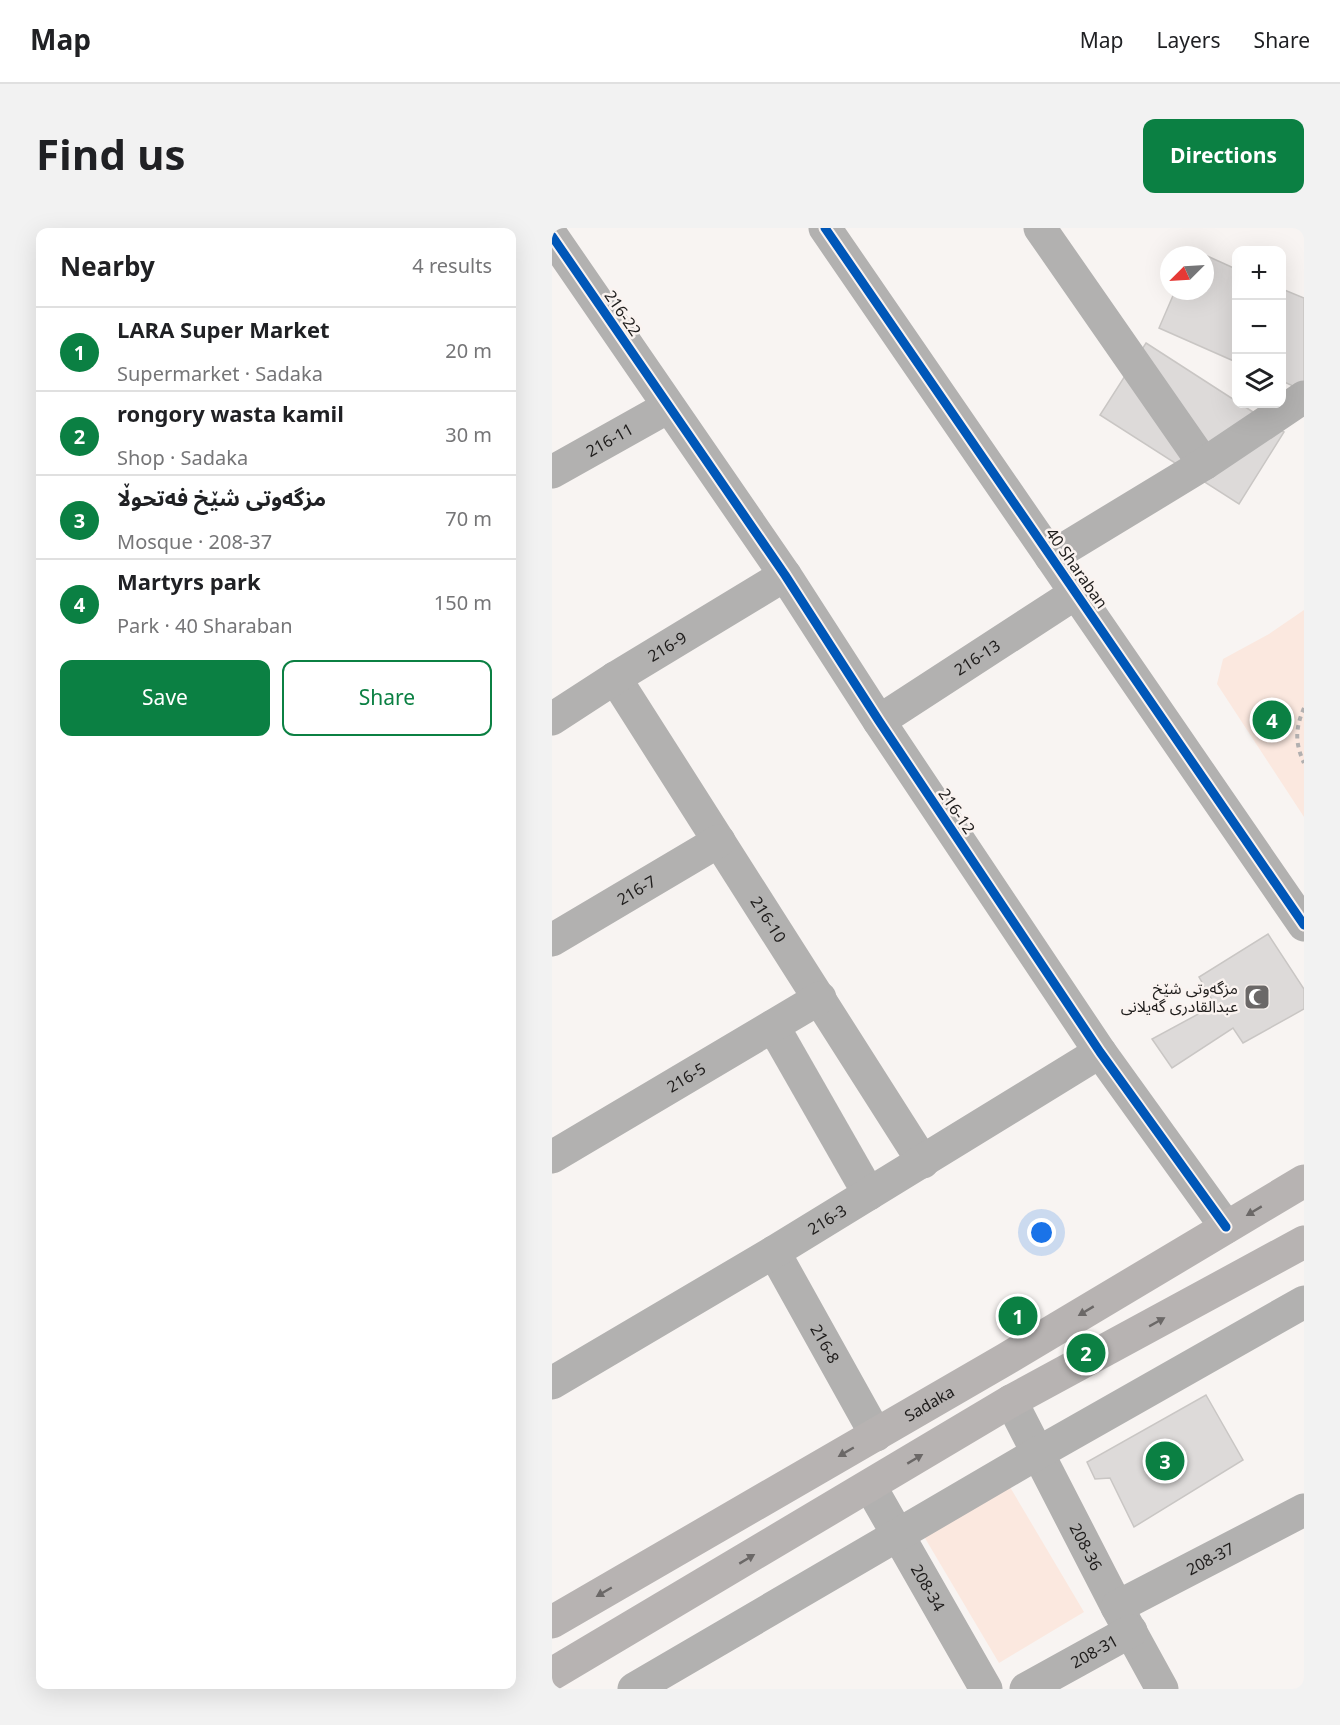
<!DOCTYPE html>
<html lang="en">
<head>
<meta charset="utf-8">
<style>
  body { margin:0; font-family:Georgia,"Noto Sans Arabic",serif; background:#f2f2f2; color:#202124 }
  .controls { position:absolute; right:18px; top:18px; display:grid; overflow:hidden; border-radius:12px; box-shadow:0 6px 24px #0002 }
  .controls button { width:54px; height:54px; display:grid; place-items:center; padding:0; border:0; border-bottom:2px solid #e0e0e0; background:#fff; color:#202124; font:30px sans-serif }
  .compass { position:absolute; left:608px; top:18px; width:54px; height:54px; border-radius:50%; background:#fff; box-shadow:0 6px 24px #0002; rotate:246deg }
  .you { position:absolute; left:490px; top:1005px; width:21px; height:21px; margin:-15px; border:4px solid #fff; border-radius:50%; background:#1a73e8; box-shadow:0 0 0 9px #1a73e833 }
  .badge { display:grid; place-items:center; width:39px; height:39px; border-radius:50%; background:#0b8043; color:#fff; font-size:20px; font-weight:700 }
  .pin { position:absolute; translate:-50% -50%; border:3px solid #fff; box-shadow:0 2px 6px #0006 }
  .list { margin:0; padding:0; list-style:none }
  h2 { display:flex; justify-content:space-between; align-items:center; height:78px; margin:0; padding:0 24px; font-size:26px }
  h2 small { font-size:20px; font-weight:400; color:#757577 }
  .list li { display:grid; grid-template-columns:39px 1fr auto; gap:18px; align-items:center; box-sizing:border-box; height:84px; padding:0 24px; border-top:2px solid #e0e0e0 }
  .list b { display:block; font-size:22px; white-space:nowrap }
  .list p { margin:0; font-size:20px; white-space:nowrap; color:#757577 }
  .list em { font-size:20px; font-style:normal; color:#757577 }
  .actions { display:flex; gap:12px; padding:18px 24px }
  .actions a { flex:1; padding:14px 0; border:2px solid #0b8043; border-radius:12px; text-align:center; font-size:21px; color:#0b8043 }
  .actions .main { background:#0b8043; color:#fff }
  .icon { flex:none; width:33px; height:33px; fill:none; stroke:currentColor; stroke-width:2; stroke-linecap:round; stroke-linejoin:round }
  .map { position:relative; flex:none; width:752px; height:1461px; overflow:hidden; border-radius:12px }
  header { display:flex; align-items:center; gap:36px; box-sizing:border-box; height:84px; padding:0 30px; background:#fff; border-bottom:2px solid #e0e0e0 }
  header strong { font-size:28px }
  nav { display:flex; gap:33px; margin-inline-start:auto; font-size:21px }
  .intro { display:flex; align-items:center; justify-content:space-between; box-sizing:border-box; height:144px; padding:0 36px }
  h1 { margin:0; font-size:42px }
  .button { padding:15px 27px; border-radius:12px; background:#0b8043; color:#fff; font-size:21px; font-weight:700 }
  main { display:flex; gap:36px; padding:0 36px }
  aside { flex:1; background:#fff; border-radius:12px; box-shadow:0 6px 24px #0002 }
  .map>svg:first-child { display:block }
</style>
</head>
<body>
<header>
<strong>Map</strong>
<nav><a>Map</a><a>Layers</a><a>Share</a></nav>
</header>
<div class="intro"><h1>Find us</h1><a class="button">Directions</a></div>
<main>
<aside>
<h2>Nearby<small>4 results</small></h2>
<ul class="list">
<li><span class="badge">1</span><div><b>LARA Super Market</b><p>Supermarket · Sadaka</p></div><em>20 m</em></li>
<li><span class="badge">2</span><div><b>rongory wasta kamil</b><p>Shop · Sadaka</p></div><em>30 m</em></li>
<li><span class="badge">3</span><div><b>مزگەوتی شێخ فەتحوڵا</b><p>Mosque · 208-37</p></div><em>70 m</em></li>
<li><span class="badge">4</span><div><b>Martyrs park</b><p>Park · 40 Sharaban</p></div><em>150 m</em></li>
</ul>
<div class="actions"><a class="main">Save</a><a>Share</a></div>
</aside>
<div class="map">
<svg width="752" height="1461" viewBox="0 0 752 1461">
  <rect width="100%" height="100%" fill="#f8f4f2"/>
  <path fill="#fbe8df" d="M752,382V589L665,456L671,431L717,406Z
    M452,1249L532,1384L447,1435L367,1300Z"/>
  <path fill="#dddad9" stroke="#c9c6c4" stroke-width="1.5" d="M653,27L684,41V134L607,100L623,63H653Z
    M730,61L752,70V163L730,153Z
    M594,115L732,204L687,276L548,187Z
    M716,706L752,761V781L691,815L681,800L620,840L600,811L663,777L647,749Z
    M654,1167L691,1232L582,1299L558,1250L543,1251L535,1234Z"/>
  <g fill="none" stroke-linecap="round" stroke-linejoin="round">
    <path stroke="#b2b0b0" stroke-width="4" stroke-dasharray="4.5 4.5" stroke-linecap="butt" d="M752,480C743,501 743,515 752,535"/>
    <g stroke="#b2b1b0" stroke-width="33">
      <path d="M273,0L752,697"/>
      <path d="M488,0L652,236"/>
      <path d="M0,8L233,347L327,493L548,824L674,999"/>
      <path id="s1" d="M0,244L116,179"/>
      <path d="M499,329L652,236L752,169"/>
      <path id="s2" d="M63,450L371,934"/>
      <path id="s3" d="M0,491L63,450L233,347"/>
      <path id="s4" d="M327,493L524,365"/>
      <path id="s5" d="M0,712L167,613"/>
      <path d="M221,798L317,966"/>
      <path id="s6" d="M0,929L268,770"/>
      <path id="s7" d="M222,1024L324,1207"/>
      <path id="s8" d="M0,1155L222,1024L548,824"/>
      <path id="s9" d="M459,1173L565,1379L610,1461"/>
      <path id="s10" d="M318,1258L434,1461"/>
      <path id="s11" d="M565,1379L752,1282"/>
      <path d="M82,1461L486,1225L752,1074"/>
      <path id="s12" d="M474,1461L579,1403"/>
    </g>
    <g stroke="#b7b3b2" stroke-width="33">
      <path id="s13" d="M0,1394L454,1131L752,953"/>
      <path d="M0,1446L459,1173L752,1014"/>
    </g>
    <g stroke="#faf3f0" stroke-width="13">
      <path id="cycleway" d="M273,0L752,697
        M0,8L233,347L327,493L548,824L674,999"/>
    </g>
    <use href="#cycleway" stroke="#0057b8" stroke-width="9"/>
  </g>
  <defs><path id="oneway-solid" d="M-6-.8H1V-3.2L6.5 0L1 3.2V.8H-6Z" transform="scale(1.5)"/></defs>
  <g fill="#6b6867">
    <use href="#oneway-solid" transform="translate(702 983) rotate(149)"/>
    <use href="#oneway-solid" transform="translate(534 1083) rotate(149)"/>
    <use href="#oneway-solid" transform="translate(605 1094) rotate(-29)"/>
    <use href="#oneway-solid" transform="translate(294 1224) rotate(150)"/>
    <use href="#oneway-solid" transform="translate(363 1231) rotate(-31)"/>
    <use href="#oneway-solid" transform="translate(195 1331) rotate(-31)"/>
    <use href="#oneway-solid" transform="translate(52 1364) rotate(150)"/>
  </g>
  <defs>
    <g id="mosque-square" transform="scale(1.35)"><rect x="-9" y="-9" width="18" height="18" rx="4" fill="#6b6867" stroke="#faf3f0"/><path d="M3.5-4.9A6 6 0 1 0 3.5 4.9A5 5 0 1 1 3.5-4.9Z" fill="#fff"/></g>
  </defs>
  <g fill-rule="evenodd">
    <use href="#mosque-square" x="705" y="769"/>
  </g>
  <g text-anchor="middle" stroke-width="5" stroke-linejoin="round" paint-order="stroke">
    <g font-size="16" fill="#1f1d1c" stroke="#faf3f0">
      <text transform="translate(71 85) rotate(56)" y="6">216-22</text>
      <text dy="6" stroke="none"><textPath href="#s1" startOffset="66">216-11</textPath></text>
      <text transform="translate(525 340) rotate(55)" y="6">40 Sharaban</text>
      <text dy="6" stroke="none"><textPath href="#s3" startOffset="136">216-9</textPath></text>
      <text dy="6" stroke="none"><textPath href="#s4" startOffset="117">216-13</textPath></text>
      <text transform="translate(405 583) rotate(56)" y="6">216-12</text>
      <text dy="6" stroke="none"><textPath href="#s5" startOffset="98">216-7</textPath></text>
      <text dy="6" stroke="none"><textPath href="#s2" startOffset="286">216-10</textPath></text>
      <text dy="6" stroke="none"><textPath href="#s6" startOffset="156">216-5</textPath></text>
      <text dy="6" stroke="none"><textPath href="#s8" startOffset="320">216-3</textPath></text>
      <text dy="6" stroke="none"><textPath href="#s7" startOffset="105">216-8</textPath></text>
      <text dy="6" stroke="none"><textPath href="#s13" startOffset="436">Sadaka</textPath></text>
      <text dy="6" stroke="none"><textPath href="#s9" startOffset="164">208-36</textPath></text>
      <text dy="6" stroke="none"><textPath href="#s11" startOffset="105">208-37</textPath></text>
      <text dy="6" stroke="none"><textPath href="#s10" startOffset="117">208-34</textPath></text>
      <text dy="6" stroke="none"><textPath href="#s12" startOffset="78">208-31</textPath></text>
    </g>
    <g font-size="16" fill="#1f1d1c" stroke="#faf3f0" text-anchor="end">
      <text x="686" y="766">مزگەوتی شێخ<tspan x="686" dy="18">عبدالقادری گەیلانی</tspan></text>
    </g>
  </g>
</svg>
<div class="controls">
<button>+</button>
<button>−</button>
<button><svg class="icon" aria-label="layers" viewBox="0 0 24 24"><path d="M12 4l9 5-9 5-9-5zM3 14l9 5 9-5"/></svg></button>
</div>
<svg class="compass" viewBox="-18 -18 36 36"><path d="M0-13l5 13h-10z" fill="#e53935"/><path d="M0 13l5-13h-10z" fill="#757577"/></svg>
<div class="you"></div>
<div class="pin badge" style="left:466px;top:1088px">1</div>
<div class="pin badge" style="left:534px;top:1125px">2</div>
<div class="pin badge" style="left:613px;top:1233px">3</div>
<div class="pin badge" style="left:720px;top:492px">4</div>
</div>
</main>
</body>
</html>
